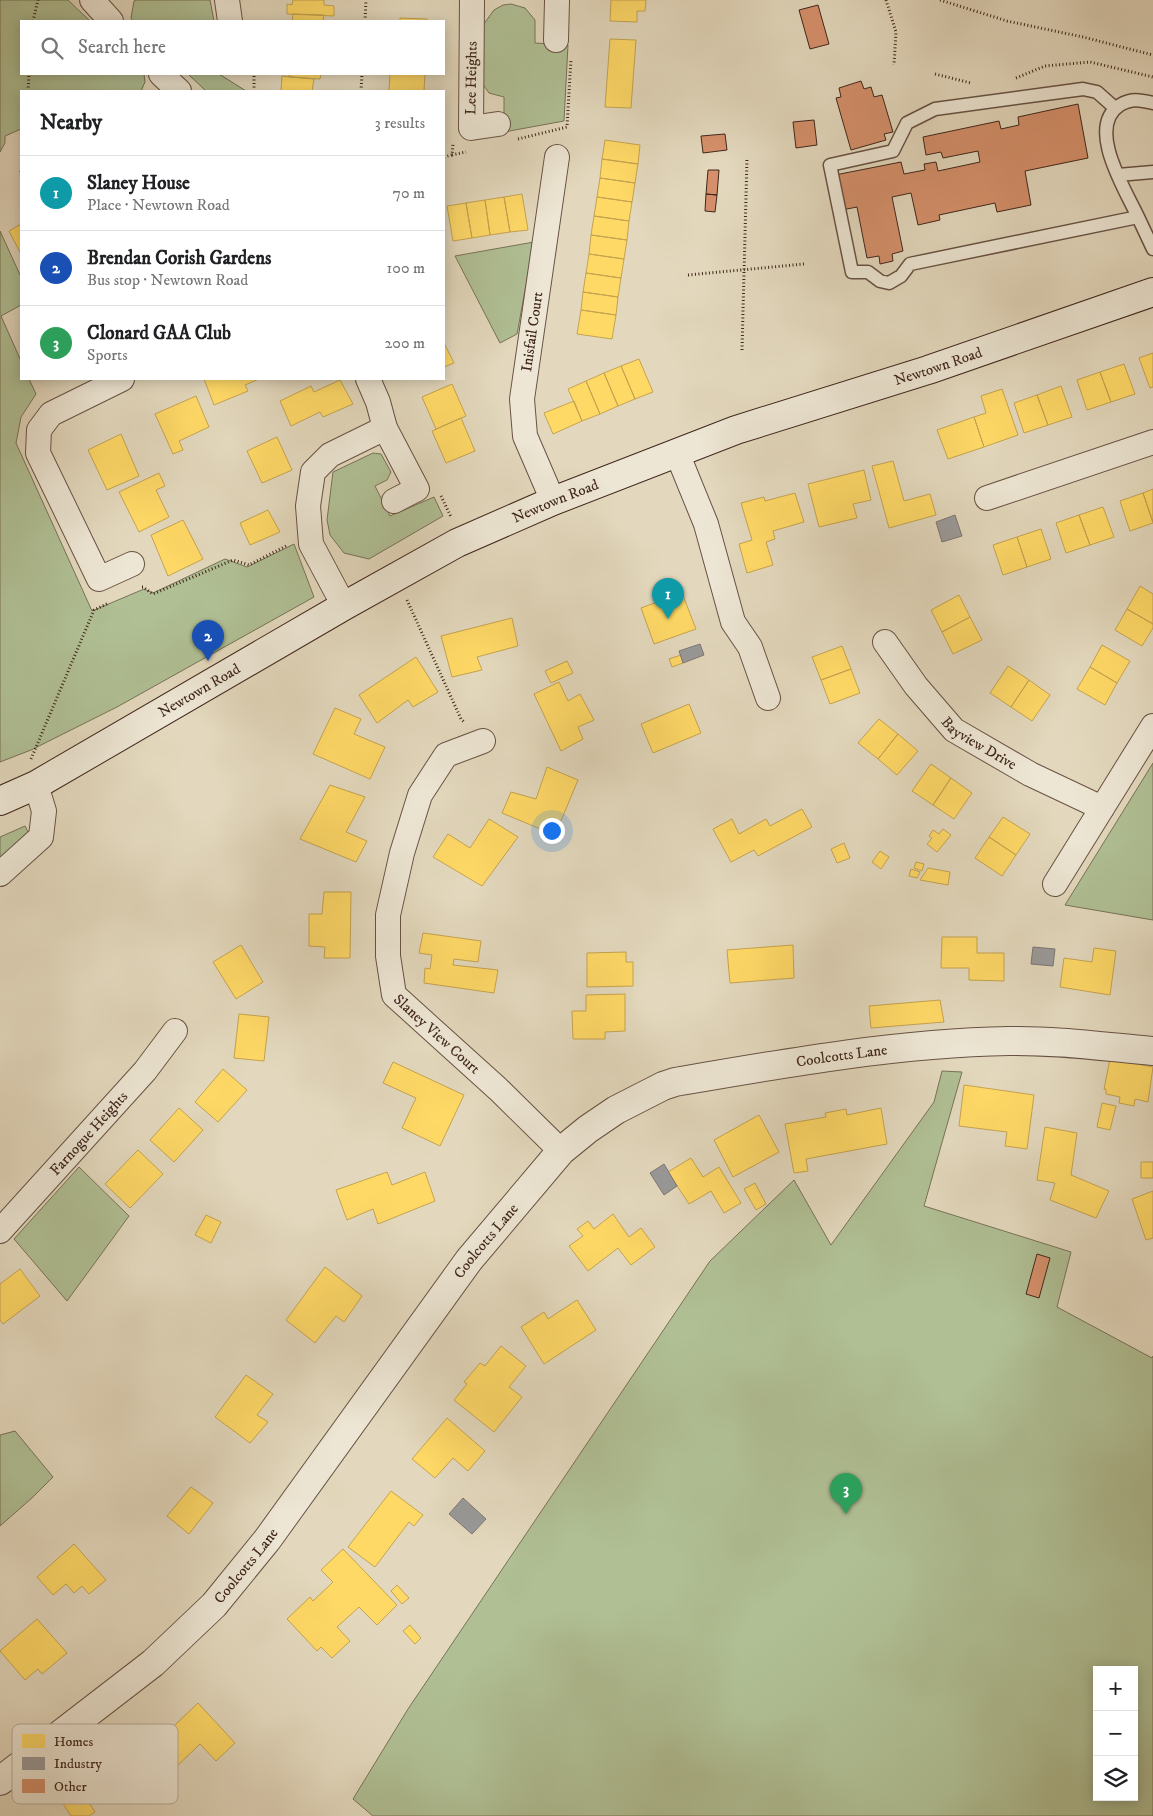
<!DOCTYPE html>
<html lang="en">
<head>
<meta charset="utf-8">
<style>
  body { margin:0; font-family:"IM FELL DW Pica",serif; background:#f6f6f6; color:#202124 }
  .controls { position:absolute; right:15px; bottom:15px; display:grid; overflow:hidden; border-radius:0px; box-shadow:0 2px 12px #0003 }
  .controls button { width:45px; height:45px; display:grid; place-items:center; padding:0; border:0; border-bottom:1px solid #e0e0e0; background:#fff; color:#202124; font:25px sans-serif }
  .you { position:absolute; left:551px; top:830px; width:18px; height:18px; margin:-12px; border:4px solid #fff; border-radius:50%; background:#1a73e8; box-shadow:0 0 0 8px #1a73e833 }
  .badge { display:grid; place-items:center; width:32px; height:32px; border-radius:50%; background:#2563eb; color:#fff; font-size:16px; font-weight:700 }
  .pin { position:absolute; translate:-50% -41px; filter:drop-shadow(0 1px 2px #0008) }
  .pin::after { content:''; position:absolute; top:26px; width:18px; height:15px; background:inherit; clip-path:polygon(0 0,100% 0,50% 100%) }
  .list { margin:0; padding:0; list-style:none }
  h2 { display:flex; justify-content:space-between; align-items:center; height:65px; margin:0; padding:0 20px; font-size:21px }
  h2 small { font-size:16px; font-weight:400; color:#757577 }
  .list li { display:grid; grid-template-columns:32px 1fr auto; gap:15px; align-items:center; box-sizing:border-box; height:75px; padding:0 20px; border-top:1px solid #e0e0e0 }
  .list b { display:block; font-size:19px; white-space:nowrap }
  .list p { margin:0; font-size:16px; white-space:nowrap; color:#757577 }
  .list em { font-size:16px; font-style:normal; color:#757577 }
  .icon { flex:none; width:28px; height:28px; fill:none; stroke:currentColor; stroke-width:2; stroke-linecap:round; stroke-linejoin:round }
  .map { position:relative; flex:none; width:1153px; height:1816px; overflow:hidden }
  .search { position:absolute; background:#fff; box-shadow:0 2px 12px #0003; left:20px; top:20px; width:425px; height:55px; display:flex; align-items:center; gap:12px; box-sizing:border-box; padding:0 18px; border-radius:0px; color:#757577; font-size:19px }
  .panel { position:absolute; background:#fff; box-shadow:0 2px 12px #0003; left:20px; top:90px; width:425px; height:290px; border-radius:0px }
  .map>svg:first-child { display:block }
</style>
</head>
<body>
<div class="map">
<svg width="1153" height="1816" viewBox="0 0 1153 1816">
  <rect width="100%" height="100%" fill="#e3d8bd"/>
  <filter id="stains"><feTurbulence type="fractalNoise" baseFrequency=".004" numOctaves="4"/><feColorMatrix values="0 0 0 0 .2 0 0 0 0 .09 0 0 0 0 .02 0 0 0 .5 -.17"/></filter>
  <radialGradient id="worn" r=".72"><stop offset=".6" stop-color="#630" stop-opacity="0"/><stop offset="1" stop-color="#630" stop-opacity=".3"/></radialGradient>
  <path fill="#b0bf94" stroke="#787258" fill-rule="evenodd" d="M0,0H68L90,21H21V74H144L145,82L141,91H21V129L5,136V143L0,152Z
    M137,0H210L214,21H133L131,18L134,1Z
    M511,4L525,8L535,20V43L568,45L564,121L504,132V97L489,93L482,83L483,25L494,10L503,5Z
    M188,74H219L246,91H206Z
    M0,231L21,277V305L1,316L21,361V379H29L36,394L21,417L16,443L92,611L144,589L153,593L225,559L247,567L294,544L314,597L117,707L31,750L0,762Z
    M534,242L517,334L500,343L455,256Z
    M373,453L381,454L391,472L387,480L375,486L390,516L434,497L443,516L369,559L344,553L330,535L327,520L333,472Z
    M1153,763V920L1065,905Z
    M25,826L28,832L15,848L0,861V837Z
    M942,1071L962,1072L924,1206L1071,1252L1057,1307L1152,1358L1153,1356V1816H373L353,1799L408,1709L710,1261L794,1180L831,1245L934,1102ZM1097,1670H1134V1797H1097Z
    M79,1167L129,1216L67,1301L14,1239Z
    M15,1431L53,1477L33,1497L0,1526V1435Z"/>
  <path fill="#ffd966" stroke="#c5a350" d="M293,0H324V5L334,6V16L287,14V4L292,5Z
    M611,0H646L645,11H637V22L610,21Z
    M293,14L324,15L323,21H292Z
    M400,18L427,19V21H400Z
    M610,39L636,40L631,108L605,107Z
    M289,74H321L320,79L289,77Z
    M390,74H425L424,91H389Z
    M282,76L314,79L312,91H275H281Z
    M605,140L640,145L638,164L602,159Z
    M602,159L638,164L635,183L600,178Z
    M600,178L635,183L632,202L597,197Z
    M522,194L528,230L510,232L504,197Z
    M504,197L510,232L490,235L485,200Z
    M597,197L632,202L629,221L594,216Z
    M485,200L490,235L472,238L466,203Z
    M466,203L472,238L453,241L447,206Z
    M594,216L629,221L627,240L591,235Z
    M21,224V254L9,231Z
    M591,235L627,240L624,259L589,254Z
    M589,254L624,259L621,278L586,273Z
    M586,273L621,278L618,297L583,292Z
    M583,292L618,297L616,315L581,310Z
    M581,310L616,315L612,339L577,334Z
    M444,343L454,363L444,367Z
    M1153,353V387L1150,388L1139,358Z
    M639,359L653,392L635,399L621,366Z
    M1124,364L1135,394L1111,402L1100,372Z
    M621,366L635,399L618,406L604,373Z
    M1100,372L1111,402L1087,410L1077,380Z
    M604,373L618,406L600,414L586,381Z
    M204,379H259L245,385L248,391L214,405Z
    M340,380L353,404L323,417L320,412L291,426L280,401L311,386L314,392Z
    M586,381L600,414L582,421L568,389Z
    M452,384L466,416L436,429L422,397Z
    M1061,386L1072,417L1048,425L1037,395Z
    M1002,389L1018,435L984,447L974,417L986,413L981,396Z
    M1037,395L1048,425L1024,433L1014,403Z
    M196,396L209,427L179,441L183,450L173,454L155,414Z
    M574,401L582,421L553,434L544,413Z
    M974,417L984,447L948,459L937,430Z
    M461,418L475,451L446,463L432,431Z
    M121,434L139,476L107,490L88,450Z
    M277,437L292,470L262,483L247,451Z
    M893,461L904,501L930,494L936,515L889,528L872,466Z
    M864,470L871,500L853,504L857,518L819,527L808,484Z
    M159,473L165,486L156,490L169,517L139,532L119,492Z
    M1153,489V522L1143,493Z
    M795,493L804,522L773,531L775,539L766,542L773,565L747,573L739,544L752,540L741,503L764,497L765,501Z
    M1143,493L1153,523L1130,531L1120,501Z
    M1103,507L1114,537L1090,545L1079,515Z
    M268,510L280,532L250,545L240,523Z
    M1079,515L1090,545L1066,553L1056,523Z
    M183,520L203,559L168,576L151,535Z
    M1041,529L1051,559L1027,567L1017,537Z
    M1017,537L1027,567L1003,575L993,545Z
    M1140,586L1153,594V624L1127,609Z
    M682,593L696,629L654,644L641,608Z
    M959,595L970,617L942,632L931,610Z
    M1127,609L1153,624V628L1142,646L1115,630Z
    M970,617L982,640L953,654L942,632Z
    M512,618L518,646L477,657L482,670L452,677L441,636Z
    M1102,645L1130,661L1117,683L1090,667Z
    M842,646L851,669L821,680L812,657Z
    M681,655L683,663L672,667L669,659Z
    M416,657L438,692L413,707L408,700L377,723L359,695Z
    M567,661L573,673L551,683L545,671Z
    M1008,666L1029,680L1011,707L990,693Z
    M1090,667L1117,683L1105,705L1077,689Z
    M851,669L860,693L830,704L821,680Z
    M1029,680L1050,695L1032,721L1011,707Z
    M559,682L568,701L580,694L594,720L578,727L583,739L561,751L534,694Z
    M689,704L701,733L653,753L641,724Z
    M335,708L361,719L354,734L385,747L370,779L313,754Z
    M879,719L898,734L878,759L858,743Z
    M898,734L918,751L897,775L878,759Z
    M931,764L951,778L933,805L912,791Z
    M547,767L578,780L555,835L502,813L511,792L536,799Z
    M951,778L972,793L954,819L933,805Z
    M330,785L365,797L346,832L367,841L356,862L300,839Z
    M802,809L812,827L758,856L754,850L731,862L713,829L732,819L739,834L766,819L770,826Z
    M1003,817L1030,834L1016,855L989,837Z
    M489,819L518,837L482,886L433,857L448,834L470,848Z
    M943,829L951,835L937,852L927,844L932,838L929,836L933,830L939,834Z
    M989,837L1016,855L1002,876L975,858Z
    M844,843L850,858L837,863L831,849Z
    M880,851L889,857L881,869L872,862Z
    M916,862L924,864L922,871L914,868Z
    M928,868L950,872L948,885L920,880Z
    M911,869L920,872L917,878L909,876Z
    M324,892H351L350,958H324L325,947L309,946V914H322Z
    M423,933L481,941L478,962L454,959L453,965L498,970L494,993L424,983L425,968L430,969L432,955L419,953Z
    M942,937H977V953H1004V981L969,980V968H941Z
    M241,945L263,982L236,999L213,962Z
    M793,945L794,978L730,983L727,950Z
    M1094,948L1116,951L1110,995L1060,987L1064,958L1092,962Z
    M626,952V962H633V986L587,987V953Z
    M625,994V1031L605,1032V1039H573L572,1011H586V995Z
    M940,1000L944,1022L871,1028L869,1006Z
    M239,1014L269,1017L264,1061L234,1058Z
    M1110,1059L1153,1067L1148,1102L1135,1099L1134,1106L1119,1103L1120,1097L1106,1094V1089H1104Z
    M393,1062L464,1095L440,1146L402,1128L416,1098L383,1083Z
    M223,1069L247,1090L218,1122L195,1102Z
    M964,1085L1034,1095L1027,1149L1005,1146L1007,1132L959,1126Z
    M1102,1103L1116,1106L1110,1130L1097,1127Z
    M179,1108L203,1130L174,1162L150,1140Z
    M881,1108L887,1144L806,1159L808,1171L794,1173L785,1124L826,1117L825,1113L846,1109L847,1115Z
    M759,1115L779,1152L733,1177L714,1140Z
    M1045,1127L1077,1133L1071,1175L1109,1191L1096,1218L1050,1200L1055,1183L1037,1180Z
    M138,1150L163,1174L130,1208L105,1184Z
    M691,1158L703,1177L719,1167L741,1203L724,1213L711,1191L689,1204L668,1172Z
    M1141,1162H1153V1178H1141Z
    M387,1172L392,1185L425,1172L435,1201L378,1224L373,1209L347,1220L336,1190Z
    M755,1183L766,1204L756,1210L744,1189Z
    M1153,1191V1238L1146,1240L1132,1199Z
    M613,1214L629,1237L641,1228L655,1247L631,1265L618,1248L588,1271L569,1246L583,1236L577,1229L588,1221L594,1229Z
    M206,1215L221,1222L211,1243L195,1235Z
    M325,1267L362,1296L344,1322L336,1316L315,1343L286,1320Z
    M20,1269L40,1296L3,1324L0,1320V1284Z
    M577,1300L596,1330L544,1364L521,1327L544,1312L548,1319Z
    M501,1346L526,1366L509,1387L522,1397L494,1432L454,1400L467,1384L464,1382L480,1363L485,1366Z
    M246,1375L273,1394L257,1415L268,1422L250,1443L215,1417Z
    M447,1418L485,1451L468,1471L453,1458L435,1478L412,1459Z
    M191,1487L213,1503L189,1534L167,1516Z
    M391,1491L423,1515L414,1526L409,1522L375,1567L348,1547Z
    M74,1544L106,1580L89,1594L82,1586L74,1593L66,1584L53,1595L37,1577Z
    M343,1549L397,1605L377,1625L359,1607L337,1627L350,1641L332,1658L321,1647L317,1651L287,1619L310,1597L313,1601L333,1582L321,1570Z
    M397,1585L409,1598L402,1604L391,1591Z
    M37,1619L67,1653L42,1674L38,1669L25,1680L0,1651Z
    M410,1625L421,1638L415,1644L403,1631Z
    M198,1703L235,1743L216,1761L200,1744L175,1768L154,1745Z
    M62,1760L95,1812L89,1816H71L42,1771Z"/>
  <path fill="#999" stroke="#7e7674" d="M955,515L962,536L942,542L936,522Z
    M700,644L704,655L683,663L679,651Z
    M1033,947L1055,949L1053,966L1031,964Z
    M664,1164L677,1186L664,1195L650,1173Z
    M463,1498L486,1519L472,1534L449,1514Z"/>
  <path fill="#d5906b" stroke="#3f261c" d="M818,5L829,44L810,49L799,10Z
    M861,81L864,89L871,87L874,97L882,95L893,132L884,134L886,140L851,150L836,98L841,97L839,88Z
    M1078,104L1088,158L1025,171L1031,205L997,212L995,203L939,215L940,220L918,225L911,193L892,197L903,251L892,254L893,261L880,264L879,256L867,258L857,207L842,210L835,175L901,162L904,174L925,170L924,164L936,162L938,171L980,162L978,151L943,158L941,152L926,155L923,137L999,121L1001,129L1019,125L1018,117Z
    M814,120L817,145L796,148L793,122Z
    M725,134L727,150L703,153L701,136Z
    M708,170H719L717,195L706,194Z
    M706,194L717,195L715,212L705,211Z
    M1037,1254L1050,1258L1039,1298L1026,1294Z"/>
  <g fill="none" stroke-linecap="round" stroke-linejoin="round">
    <g stroke="#685244" stroke-width="15">
      <path id="service" d="M1115,108L1097,92L1083,89L935,109L907,123L893,151L830,165L852,272H868L880,281L889,283L901,276L910,264L1138,217L1153,249
        M1118,175L1153,172
        M1138,217C1126,191 1085,127 1120,105C1131,98 1141,100 1153,103"/>
    </g>
    <g stroke="#685244" stroke-width="26">
      <g id="minor">
        <path d="M92,0L111,21"/>
        <path d="M227,0L230,21"/>
        <path d="M472,0L471,128L498,124"/>
        <path d="M556,40L557,1"/>
        <path d="M161,74L179,91"/>
        <path d="M122,379L51,414L39,430L38,453L99,579L132,564"/>
        <path d="M385,428L417,489L394,501"/>
        <path d="M677,453L706,524L733,622L750,647L768,698"/>
        <path d="M987,498L1153,442"/>
        <path id="s1" d="M553,501L525,436L522,399L557,157"/>
        <path d="M344,606L311,544L308,506L313,472L330,455L385,428L378,402L368,379"/>
        <path id="s2" d="M885,642L916,686L954,730L1030,774L1102,808"/>
        <path id="s3" d="M483,741L446,755L420,795L402,853L388,915V956L394,995L498,1089L561,1151"/>
        <path d="M0,874L41,837L44,811L36,785"/>
        <path d="M1055,884L1153,726"/>
        <path id="s4" d="M0,1231L145,1071L175,1031"/>
      </g>
    </g>
    <g stroke="#685244" stroke-width="30">
      <g id="tertiary">
        <path id="s5" d="M0,1781L153,1663L214,1605L267,1540L469,1260L561,1151L588,1129L616,1110L663,1086L675,1082C785,1063 898,1043 1009,1041C1057,1040 1106,1047 1153,1051"/>
      </g>
    </g>
    <g stroke="#3f261c" stroke-width="30">
      <g id="secondary">
        <path id="s6" d="M0,801L36,785L344,606L457,543L553,501L736,430L928,370L1153,292"/>
      </g>
    </g>
    <path stroke="#3f261c" stroke-width="3" stroke-dasharray="1 2.5" stroke-linecap="butt" d="M886,0L896,32L894,65
      M940,0L1007,21L1083,37L1153,55
      M33,21L38,0
      M365,21L366,0
      M935,74L971,83
      M1016,78L1045,66L1090,62L1153,77
      M28,91L29,74
      M254,91V74
      M361,91L362,74
      M518,139L567,127L571,59
      M452,155L466,152
      M444,157L452,155L453,144
      M21,172V169
      M688,275L804,264
      M742,350L747,158
      M441,496L451,517
      M142,587H143L153,594L233,560L249,565L288,545
      M407,600L461,719L465,723
      M31,759L94,610L109,603"/>
    <use href="#service" stroke="#ede6d4" stroke-width="12"/>
    <use href="#minor" stroke="#ede6d4" stroke-width="24"/>
    <use href="#tertiary" stroke="#ede6d4" stroke-width="28"/>
    <use href="#secondary" stroke="#ede6d4" stroke-width="28"/>
  </g>
  <g text-anchor="middle" stroke-width="5" stroke-linejoin="round" paint-order="stroke">
    <g font-size="15" fill="#3f261c" stroke="#ede6d4">
      <text transform="translate(471 78) rotate(-89)" y="5">Lee Heights</text>
      <text dy="5" stroke="none"><textPath href="#s1" startOffset="176">Inisfail Court</textPath></text>
      <text dy="5" stroke="none"><textPath href="#s6" startOffset="1038">Newtown Road</textPath></text>
      <text dy="5" stroke="none"><textPath href="#s6" startOffset="632">Newtown Road</textPath></text>
      <text dy="5" stroke="none"><textPath href="#s6" startOffset="228">Newtown Road</textPath></text>
      <text dy="5" stroke="none"><textPath href="#s2" startOffset="140">Bayview Drive</textPath></text>
      <text dy="5" stroke="none"><textPath href="#s3" startOffset="350">Slaney View Court</textPath></text>
      <text dy="5" stroke="none"><textPath href="#s5" startOffset="1152">Coolcotts Lane</textPath></text>
      <text dy="5" stroke="none"><textPath href="#s4" startOffset="132">Farnogue Heights</textPath></text>
      <text dy="5" stroke="none"><textPath href="#s5" startOffset="732">Coolcotts Lane</textPath></text>
      <text dy="5" stroke="none"><textPath href="#s5" startOffset="328">Coolcotts Lane</textPath></text>
    </g>
  </g>
  <rect x="12" y="1724" width="166" height="80" rx="8" fill="#ede6d4" stroke="#b9ac9d" stroke-width="1"/>
  <rect x="22" y="1734" width="23" height="14" fill="#ffd966"/>
  <rect x="22" y="1757" width="23" height="13" fill="#999"/>
  <rect x="22" y="1779" width="23" height="14" fill="#d5906b"/>
  <g font-size="14" fill="#3f261c">
    <text x="54" y="1746">Homes</text>
    <text x="54" y="1768">Industry</text>
    <text x="54" y="1791">Other</text>
  </g>
  <rect width="100%" height="100%" filter="url(#stains)"/>
  <rect width="100%" height="100%" fill="url(#worn)"/>
</svg>
<div class="controls">
<button>+</button>
<button>−</button>
<button><svg class="icon" aria-label="layers" viewBox="0 0 24 24"><path d="M12 4l9 5-9 5-9-5zM3 14l9 5 9-5"/></svg></button>
</div>
<div class="you"></div>
<div class="pin badge" style="left:668px;top:619px;background:#0f9aa8">1</div>
<div class="pin badge" style="left:208px;top:661px;background:#1a4fb4">2</div>
<div class="pin badge" style="left:846px;top:1514px;background:#2e9e5b">3</div>
<div class="search"><svg class="icon" aria-label="search" viewBox="0 0 24 24"><circle cx="10" cy="10" r="6"/><path d="M15 15l6 6"/></svg>Search here</div>
<section class="panel">
<h2>Nearby<small>3 results</small></h2>
<ul class="list">
<li><span class="badge" style="background:#0f9aa8">1</span><div><b>Slaney House</b><p>Place · Newtown Road</p></div><em>70 m</em></li>
<li><span class="badge" style="background:#1a4fb4">2</span><div><b>Brendan Corish Gardens</b><p>Bus stop · Newtown Road</p></div><em>100 m</em></li>
<li><span class="badge" style="background:#2e9e5b">3</span><div><b>Clonard GAA Club</b><p>Sports</p></div><em>200 m</em></li>
</ul>
</section>
</div>
</body>
</html>
